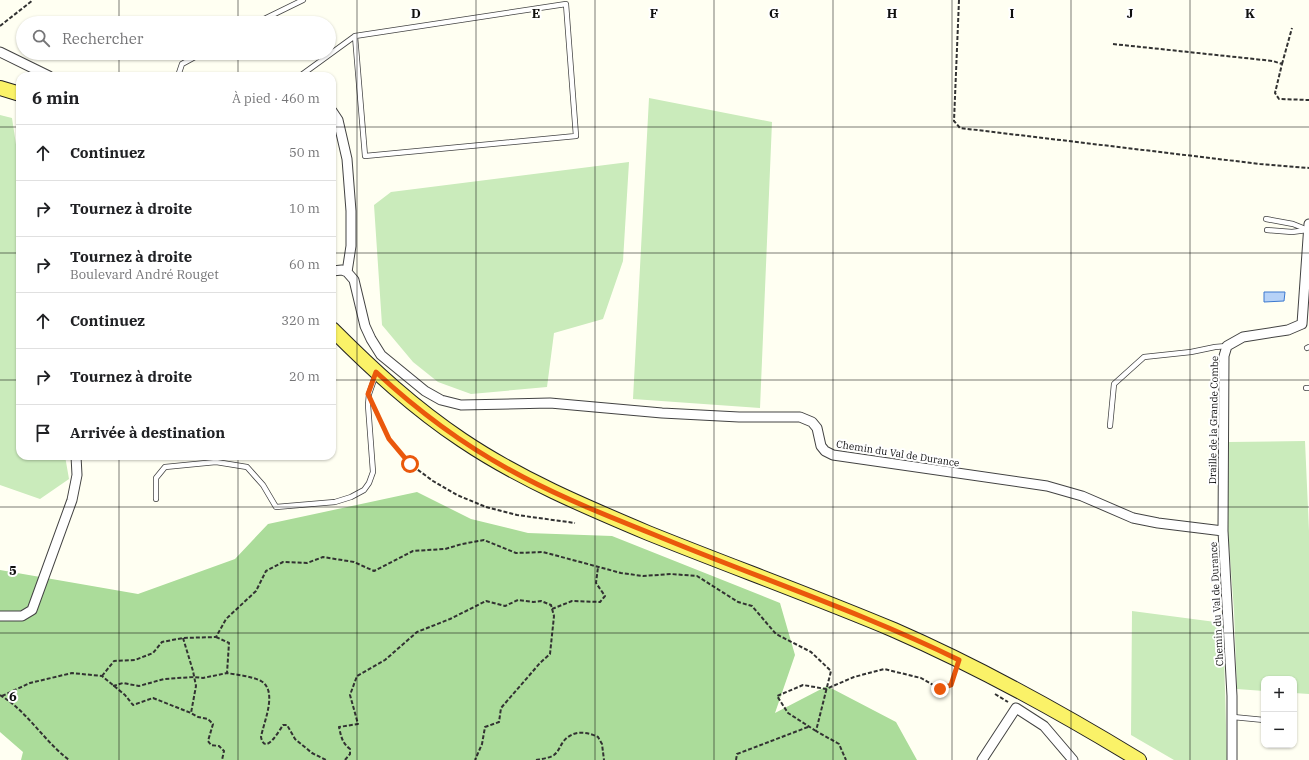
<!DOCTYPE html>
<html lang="fr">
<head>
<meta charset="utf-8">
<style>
  body { margin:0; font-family:"IBM Plex Serif",serif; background:#f6f6f6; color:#202124 }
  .controls { position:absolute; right:12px; bottom:12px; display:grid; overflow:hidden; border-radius:8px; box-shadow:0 1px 3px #0004 }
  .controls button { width:36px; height:36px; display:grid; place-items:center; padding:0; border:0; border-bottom:1px solid #e0e0e0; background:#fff; color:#202124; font:20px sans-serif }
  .stop { position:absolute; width:12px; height:12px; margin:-9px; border:3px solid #ea580c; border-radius:50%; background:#fff }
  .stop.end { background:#ea580c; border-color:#fff; box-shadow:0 1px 4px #0008 }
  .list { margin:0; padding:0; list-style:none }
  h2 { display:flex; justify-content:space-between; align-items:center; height:52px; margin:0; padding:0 16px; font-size:17px }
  h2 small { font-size:13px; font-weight:400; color:#757577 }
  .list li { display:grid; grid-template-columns:26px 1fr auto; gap:12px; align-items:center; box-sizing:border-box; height:56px; padding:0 16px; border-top:1px solid #e0e0e0 }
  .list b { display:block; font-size:15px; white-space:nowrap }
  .list p { margin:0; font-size:13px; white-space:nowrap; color:#757577 }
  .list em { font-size:13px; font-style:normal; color:#757577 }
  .icon { flex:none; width:22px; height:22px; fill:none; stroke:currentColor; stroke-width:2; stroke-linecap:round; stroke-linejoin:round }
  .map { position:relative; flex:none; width:1309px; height:760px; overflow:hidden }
  .search { position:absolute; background:#fff; box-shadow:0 1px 3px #0004; left:16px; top:16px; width:320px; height:44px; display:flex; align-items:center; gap:10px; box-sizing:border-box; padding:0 14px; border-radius:22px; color:#757577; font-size:15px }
  .panel { position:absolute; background:#fff; box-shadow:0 1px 3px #0004; left:16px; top:72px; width:320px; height:388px; border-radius:12px }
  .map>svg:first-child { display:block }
</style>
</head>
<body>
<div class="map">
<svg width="1309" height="760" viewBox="0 0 1309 760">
  <rect width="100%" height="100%" fill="#fffff2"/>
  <path fill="#caebbb" d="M649,98L772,122L760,408L633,399Z
    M0,115L12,118L20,171V456H65L69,479L40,499L0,485Z
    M629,162L623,261L603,319L554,333L547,387L471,394L438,382L413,362L382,325L374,205L391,192Z
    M1305,441L1309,531V694L1294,693V679H1264V691L1237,689L1234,610L1227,519L1229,442Z
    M1132,611L1223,623L1227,760H1174L1131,735Z"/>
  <path fill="#abdc9a" d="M417,492L471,519L528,533L612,536L780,603L795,655L775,713L827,686L896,722L917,760H21L23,752L0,732V570L138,594L235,559L268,524Z"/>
  <path fill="#b6d2f7" stroke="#3c78cf" d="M1264,292H1285L1284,301L1264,302Z"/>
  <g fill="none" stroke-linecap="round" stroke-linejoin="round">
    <g stroke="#434343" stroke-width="6">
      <path id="lane" d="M256,23L303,0
        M178,76L182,64L202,53
        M300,76L355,36L566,4L576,136L365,156L355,36
        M1266,219L1293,224L1308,230
        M1267,230L1292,232L1307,230
        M1307,348L1309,347
        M1306,388H1309
        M1110,426L1114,384L1144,357L1191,352L1215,347L1227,346
        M156,499V478L165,467L216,462L247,467L263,485L276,507L335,502L351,497L364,490L369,483L373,472L368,405L369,394L376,374
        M1233,717L1264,720"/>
    </g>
    <g stroke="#434343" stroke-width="11">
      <path id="street" d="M0,52L49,76
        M332,111L338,120L347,159L351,211V246L347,272
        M332,271L342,270L347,272L354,280L365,326L371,339L381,355L425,391L441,400L461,405L550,403L662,413L739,417H800L812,422L817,428L821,446L825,451L833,455L1047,486L1082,496L1133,518L1158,523L1223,531L1232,696V760
        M1223,531L1224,356L1227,346L1243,337L1288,330L1302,324L1309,224
        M0,616H22L32,610L72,500L77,475L76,456
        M982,760L1016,708L1044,726L1073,760"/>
    </g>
    <g stroke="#212121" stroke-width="16">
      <path id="primary" d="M0,88L20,94
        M332,329C373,370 414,408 462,440C520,479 584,506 648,533C730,566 813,596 894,630C979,667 1060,712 1139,760"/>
    </g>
    <path stroke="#323232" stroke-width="2" stroke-dasharray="4 2" stroke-linecap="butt" d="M959,0L954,121L960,128L1260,164L1309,168
      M0,26L33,0
      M1113,44L1273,61L1282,64L1275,93L1279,99L1309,100
      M1282,64L1292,28
      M377,412L389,439L410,464L433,481L457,495L486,507L517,515L575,523
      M552,609L572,601L600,602L605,596L596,583L598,567
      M216,637L229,643L227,673C237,675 251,676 261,681C278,691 264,721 261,737C265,756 279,731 283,725H287L295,739L312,753L326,760
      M183,638L193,671L196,686L191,713
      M102,676L114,661L135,660L153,653L162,642L183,638L216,637L226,619L256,591L266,571L283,562L307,563L323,557L354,562L374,571L413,551L445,549L462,544L484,540L516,553L543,552L621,573L643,576L671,574L697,576L738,602L752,606L776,634L811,652L831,671L816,731L839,744L846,760
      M113,686L123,683L139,686L164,679L194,677L203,678L227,673
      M995,694L1008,702
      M0,695C27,711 44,741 69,760
      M2,696L30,683L72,673L102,676L125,695L133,705L153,698L191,713L198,717L208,719L213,724L208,741L211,745L219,746L224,751L222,760
      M816,731L788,713L777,696L803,685L826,689L854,677L884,669L921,678L940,689L951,685L955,671
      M345,760L350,754V749C342,743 341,736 339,727L358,724L350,695L357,676L385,660L417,632L450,619L486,601L505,606L518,600L533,602L541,601L551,605L554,616L550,654L540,663L501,708L499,722L485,727L482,744L475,760
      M536,760C541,759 550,758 554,755C559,751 560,746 563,742C572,730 586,731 598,737L602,744L604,760
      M736,760L737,754L808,727"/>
    <use href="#lane" stroke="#fff" stroke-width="4.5"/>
    <use href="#street" stroke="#fff" stroke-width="9"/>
    <use href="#primary" stroke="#faf268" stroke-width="14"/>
  </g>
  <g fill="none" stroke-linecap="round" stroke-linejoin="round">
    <path stroke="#ea580c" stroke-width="5" d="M410,464L389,439L368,394L376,372C420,413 469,449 523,477C565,499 610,517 655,535C756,577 861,612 959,660L951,685L940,689"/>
  </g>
  <path fill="none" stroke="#101010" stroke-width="1" stroke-opacity="0.55" d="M119,0V23M238,0V23M357,0V760M476,0V760M595,0V760M714,0V760M833,0V760M952,0V760M1071,0V760M1190,0V760M119,53V76M238,53V76M0,127H20M332,127H1309M0,253H20M332,253H1309M0,380H20M332,380H1309M119,456V760M238,456V760M0,507H1309M0,633H1309"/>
  <g text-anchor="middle" stroke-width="4" stroke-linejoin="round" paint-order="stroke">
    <g font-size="10" fill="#101010" stroke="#fff">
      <text transform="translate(1213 420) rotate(-89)" y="4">Draille de la Grande Combe</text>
      <text transform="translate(898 453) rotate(9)" y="4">Chemin du Val de Durance</text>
      <text transform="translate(1216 604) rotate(-93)" y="4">Chemin du Val de Durance</text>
    </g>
  </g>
  <g font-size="13" text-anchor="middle" font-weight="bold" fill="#101010" stroke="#fff" stroke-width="4" stroke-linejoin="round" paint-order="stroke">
    <text x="416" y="18">D</text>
    <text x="536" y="18">E</text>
    <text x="654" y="18">F</text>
    <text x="774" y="18">G</text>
    <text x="892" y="18">H</text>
    <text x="1012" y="18">I</text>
    <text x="1130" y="18">J</text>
    <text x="1250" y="18">K</text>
    <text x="13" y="575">5</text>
    <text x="13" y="701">6</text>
  </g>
</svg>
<div class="controls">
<button>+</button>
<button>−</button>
</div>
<div class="stop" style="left:410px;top:464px"></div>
<div class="stop end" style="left:940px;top:689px"></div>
<div class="search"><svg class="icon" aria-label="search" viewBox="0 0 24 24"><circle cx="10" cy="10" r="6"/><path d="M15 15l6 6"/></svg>Rechercher</div>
<section class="panel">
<h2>6 min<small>À pied · 460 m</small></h2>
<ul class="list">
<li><svg class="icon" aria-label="ahead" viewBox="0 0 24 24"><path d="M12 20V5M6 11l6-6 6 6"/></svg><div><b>Continuez</b></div><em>50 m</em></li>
<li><svg class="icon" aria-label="right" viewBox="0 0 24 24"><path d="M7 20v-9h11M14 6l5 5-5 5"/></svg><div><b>Tournez à droite</b></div><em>10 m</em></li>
<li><svg class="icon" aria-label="right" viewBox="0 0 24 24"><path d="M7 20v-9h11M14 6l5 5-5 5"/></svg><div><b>Tournez à droite</b><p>Boulevard André Rouget</p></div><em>60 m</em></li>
<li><svg class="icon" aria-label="ahead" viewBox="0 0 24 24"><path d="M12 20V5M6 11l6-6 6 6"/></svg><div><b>Continuez</b></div><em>320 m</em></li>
<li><svg class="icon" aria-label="right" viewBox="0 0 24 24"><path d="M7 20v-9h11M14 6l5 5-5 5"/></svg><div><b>Tournez à droite</b></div><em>20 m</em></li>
<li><svg class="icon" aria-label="arrive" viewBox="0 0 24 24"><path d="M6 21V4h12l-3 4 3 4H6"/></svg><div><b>Arrivée à destination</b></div></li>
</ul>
</section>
</div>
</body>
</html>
